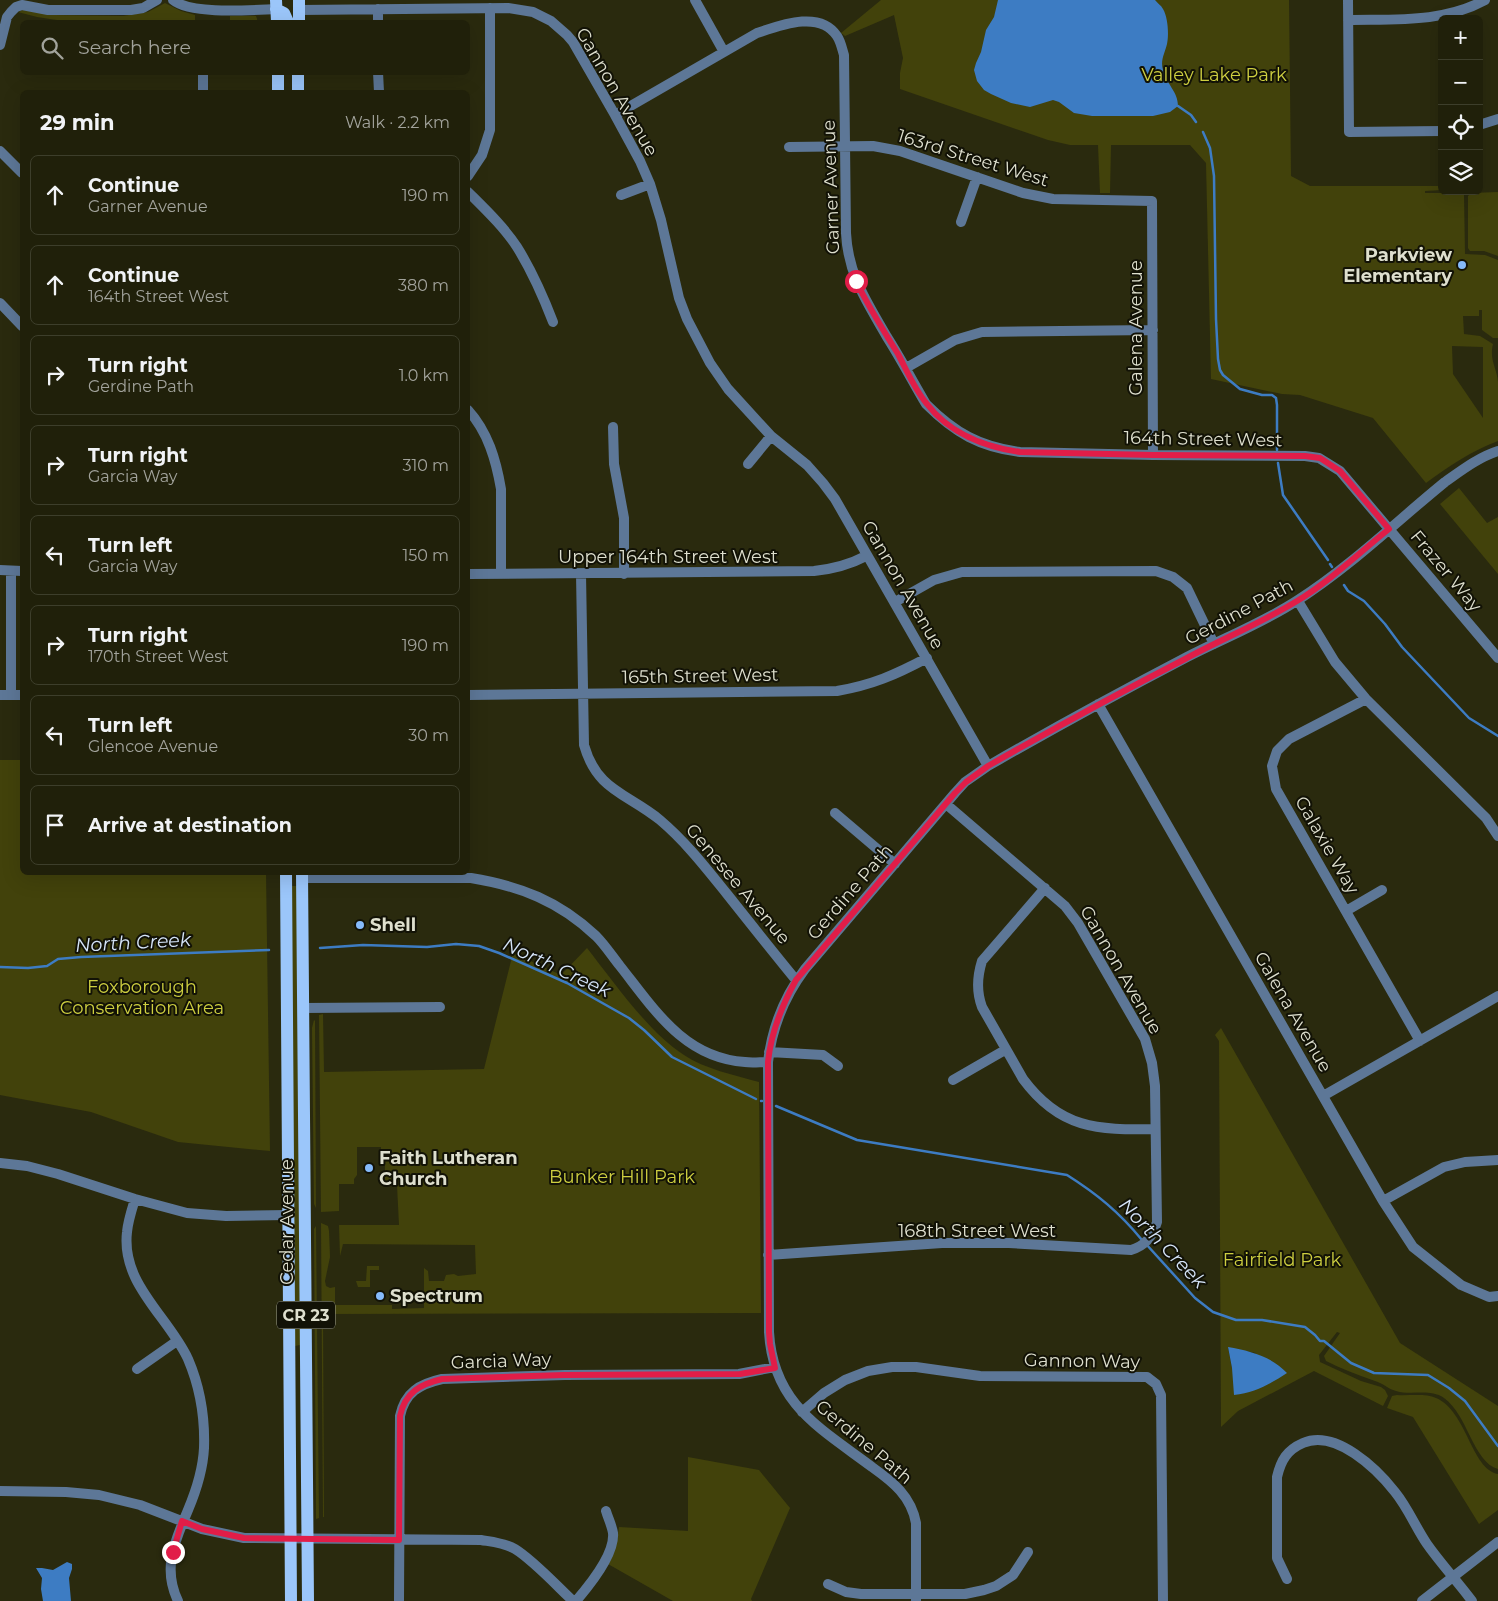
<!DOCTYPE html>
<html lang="en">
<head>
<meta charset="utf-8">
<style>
  body { margin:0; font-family:Montserrat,sans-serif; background:#282813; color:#f1f3f6 }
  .controls { position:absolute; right:15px; top:15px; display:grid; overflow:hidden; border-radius:8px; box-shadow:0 5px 20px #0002 }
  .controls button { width:45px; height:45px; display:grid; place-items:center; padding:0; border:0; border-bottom:1px solid #3d3e2b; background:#20200a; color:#f1f3f6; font:25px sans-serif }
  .stop { position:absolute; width:15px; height:15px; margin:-11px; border:4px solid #e11d48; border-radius:50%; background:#fff }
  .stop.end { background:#e11d48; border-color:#fff; box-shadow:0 1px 5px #0008 }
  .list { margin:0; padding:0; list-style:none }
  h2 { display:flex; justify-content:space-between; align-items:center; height:65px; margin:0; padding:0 20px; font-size:21px }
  h2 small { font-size:16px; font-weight:400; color:#a2a39c }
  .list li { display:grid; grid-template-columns:32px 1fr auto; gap:15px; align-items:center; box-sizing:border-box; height:80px; margin:0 10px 10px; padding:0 10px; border:1px solid #3d3e2b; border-radius:8px }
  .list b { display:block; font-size:19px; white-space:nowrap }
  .list p { margin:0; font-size:16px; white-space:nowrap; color:#a2a39c }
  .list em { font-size:16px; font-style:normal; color:#a2a39c }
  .icon { flex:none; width:28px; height:28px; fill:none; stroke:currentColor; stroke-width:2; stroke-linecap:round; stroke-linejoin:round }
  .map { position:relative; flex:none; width:1498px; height:1601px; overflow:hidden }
  .search { position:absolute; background:#20200a; box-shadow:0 5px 20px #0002; left:20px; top:20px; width:450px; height:55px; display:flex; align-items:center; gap:12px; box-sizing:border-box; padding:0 18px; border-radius:8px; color:#a2a39c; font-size:19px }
  .panel { position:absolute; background:#20200a; box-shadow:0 5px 20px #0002; left:20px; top:90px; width:450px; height:785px; border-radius:8px }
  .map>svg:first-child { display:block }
</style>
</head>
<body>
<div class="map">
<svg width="1498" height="1601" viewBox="0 0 1498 1601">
  <rect width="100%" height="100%" fill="#2a2a0e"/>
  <path fill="#42420b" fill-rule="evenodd" d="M881,0H1289L1291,176L1310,186H1442V190L1425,191V193H1462L1464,195L1465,254L1485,255L1498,260V338H1493L1482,330V310H1479V316H1463L1464,334L1480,336L1493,344C1489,360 1497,368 1498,382C1498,401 1498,423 1498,441C1471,451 1449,466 1426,483L1373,418L1300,395L1282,394L1211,379L1206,163L1190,145H1111L1110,193H1100L1098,145H1070L1048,140L900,89V73L903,58L894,15L845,36L841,33ZM1452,346L1483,347V418L1453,374Z
    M165,3L181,11L195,15V21H63L37,17L18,12L23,10L55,15L123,16L148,12Z
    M230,16H256L258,22H230Z
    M1498,192V256L1484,251H1470L1468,248V196L1471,193Z
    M1459,488L1487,523L1498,517V574L1440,504Z
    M0,760H22V872L266,873L270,1151L178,1142L91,1112L0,1095Z
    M291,886H297L300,1345L295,1346Z
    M587,948C613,981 649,1033 684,1055C705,1069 734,1075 759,1082L761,1313L323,1314L324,1517H323L321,1223L328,1226L329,1231L330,1257L325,1281L326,1286L330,1288L335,1287V1305H392V1309L424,1308V1268L428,1271L429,1281H444L446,1275L454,1274L458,1276L476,1274L475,1245L343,1244L340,1256L339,1225H399L397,1185L385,1184V1160H381V1147H357V1175L354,1179V1184H339V1211L321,1212L319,1015L323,1014L324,1072L484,1069L513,953L561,975Z
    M314,1020L315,1021L316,1208L314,1204L312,1028Z
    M1221,1028L1400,1343L1498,1406V1469C1473,1462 1468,1415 1444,1398C1429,1388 1412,1396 1396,1391C1388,1389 1383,1383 1375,1381C1358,1375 1342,1369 1326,1361L1324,1356L1340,1333L1337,1332L1319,1355L1320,1362L1361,1381L1381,1387L1385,1390L1388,1396L1383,1406L1314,1371L1238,1411L1221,1427L1219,1041L1215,1035ZM1228,1348L1256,1353L1232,1368Z
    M316,1226L319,1518L316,1519L314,1229Z
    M367,1266H379V1270H370V1287H358L356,1281H366Z
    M1397,1395C1408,1396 1426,1393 1436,1398C1467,1411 1471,1469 1498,1474V1510L1479,1524L1413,1417L1387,1408L1392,1396Z
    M688,1457L759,1470L790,1508L751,1599L752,1601H673L608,1564L617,1541L619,1527L688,1531Z"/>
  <path fill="#3d7cc3" d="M998,0H1155C1157,3 1161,5 1163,9C1168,17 1169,35 1167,44C1165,53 1160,60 1163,70C1166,84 1178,91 1178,106L1170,112L1153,116H1092L1074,113L1059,102L1053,100L1030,107L1011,103L991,94L984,90L977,81L974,70L976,63L981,52L986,30L994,17Z
    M1228,1347C1250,1351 1271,1356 1287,1373C1270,1384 1255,1393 1234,1395L1232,1368Z
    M67,1562L72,1564V1569L69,1578L71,1601H43L41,1589L42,1578L36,1568H42L53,1570Z"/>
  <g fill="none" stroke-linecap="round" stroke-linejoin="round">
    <path stroke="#3d7cc3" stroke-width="2.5" d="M1178,106L1191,115L1196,122
      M1203,132L1210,148L1214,176L1216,319L1218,359L1220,370L1223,375L1240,389L1262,395H1272L1276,398L1277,405V450
      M1278,463L1283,495L1328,560
      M1330,564L1332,567
      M1344,585L1348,591L1364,601L1385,624L1402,647L1469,718L1498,736
      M320,948L363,945L427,947L456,944L479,946L499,953L567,983L629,1018L644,1030L672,1057L756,1099
      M0,967L28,968L47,966L58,959L81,957L269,950
      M761,1101H762
      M776,1106L857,1140L1067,1175C1097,1194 1119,1212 1142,1240
      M1146,1244L1195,1298L1213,1312L1236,1320H1262L1305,1327L1315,1335L1320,1341H1324L1351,1363L1374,1373L1428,1375L1449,1388L1465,1401L1498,1446"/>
    <path stroke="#5d7797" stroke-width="10" d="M173,0C191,15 251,10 276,9
      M695,0L724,52
      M1348,0L1349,132L1442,131
      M378,9V22
      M299,10L508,8L533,12L551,21L567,35L573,42L615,115L640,161L650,184L661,220L679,298L687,319L710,363L728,389L771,436L807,465L823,483L835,499L988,766
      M1348,20C1395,19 1443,23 1485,0
      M0,45L7,17L11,12L16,7L22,5L48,10H131L143,8L157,0
      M203,72V92
      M378,72L379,92
      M615,115L757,33C781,25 820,10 837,36C841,42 842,49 844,55L846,233C848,275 867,302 887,337C901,359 913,382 926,404C955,433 980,447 1020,452L1153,455L1305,456L1319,458L1340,471L1498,658
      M1479,125L1498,119
      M789,147L873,146L900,151L1023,193L1053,199L1152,201L1153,455
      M0,151L22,173
      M468,176L482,155L490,130V8
      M468,192C485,209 504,227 517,247C532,271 543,296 553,322
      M621,195L650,184
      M961,222L977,177
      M0,303L22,326
      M906,368L955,340L982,332L1153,330
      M468,410C488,432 496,460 501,489V574
      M613,427L614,464L624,518V574
      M748,464L771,436
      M0,570L22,571
      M468,574L814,571C833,569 849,565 866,556
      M581,574L584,745C597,791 627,793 660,820C686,842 706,868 727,894C750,923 773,952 796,980
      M1298,601L1335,662L1366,699L1486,818L1498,836
      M895,602L934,580L962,572L1156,571L1173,577L1187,588L1214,644
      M0,695H22
      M11,695V571
      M468,695L837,691C872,685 895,675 927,658
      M1366,699L1289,739L1277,751L1272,766L1276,789L1420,1041
      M1098,704L1383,1201L1413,1247L1461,1285L1489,1297L1498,1296
      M835,813L895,864
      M302,878H471C520,886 559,901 596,936C605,945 612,956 620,966C654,1009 684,1058 745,1062C752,1063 760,1062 768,1062
      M1045,888L982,961C977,977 976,991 982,1007L1023,1079C1060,1129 1097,1130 1155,1129
      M1346,911L1382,890
      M303,1008L440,1007
      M769,1052L823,1055L838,1066
      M953,1080L1005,1050
      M1323,1096L1498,996
      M0,1163L27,1166L58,1174L135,1199L187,1213L226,1216L288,1215
      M135,1199C132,1209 128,1221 127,1232C121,1284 168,1316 188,1359C200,1387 205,1418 204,1448C203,1469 196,1491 188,1510C175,1541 162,1568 178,1601
      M1383,1201L1444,1167L1465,1162L1498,1160
      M768,1255L942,1243H1009L1131,1250C1145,1246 1153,1236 1157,1222L1155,1086L1152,1063L1145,1039L1078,923L1065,906L946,804
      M137,1369L177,1341
      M802,1412L824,1393L845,1380L868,1371L892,1367H916L980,1376L1147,1377L1156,1384L1161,1395L1163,1601
      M0,1491L66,1492L99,1495L140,1505L202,1529L244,1538L481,1540C493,1542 505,1543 515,1549C533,1560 557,1586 573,1601
      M1287,1579L1277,1558V1477C1281,1460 1287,1450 1303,1443C1336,1429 1377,1469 1395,1492C1408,1508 1416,1528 1427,1544C1441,1564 1458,1582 1472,1601
      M828,1584L846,1592L861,1594H965L984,1590L996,1586L1013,1575L1028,1552
      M399,1601L400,1416C405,1392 420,1384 442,1379L565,1375L739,1374L775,1367
      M576,1601C589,1586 615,1554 613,1533C612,1526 608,1518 606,1511
      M916,1601V1523C911,1496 893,1482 872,1467C820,1428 773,1404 769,1332L768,1062C772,1027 784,997 805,969L955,793L965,782L988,766C1054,728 1120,692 1187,657C1224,638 1263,623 1298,600C1351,566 1397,521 1445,482C1462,470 1479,457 1498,451
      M1422,1601L1498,1542"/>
    <path stroke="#9bc6fa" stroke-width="12" d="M276,0L277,22
      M276,9L284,13L288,22
      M299,22V0
      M278,72V92
      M298,92V72
      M286,872L291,1601
      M302,872L308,1601"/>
  </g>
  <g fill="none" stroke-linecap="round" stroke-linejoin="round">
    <path stroke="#e11d48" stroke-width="6" d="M173,1552L182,1521L202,1529L244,1538L399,1540L400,1416C405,1392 421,1384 442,1379L564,1375L740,1374L775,1368L770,1344L769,1332L768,1062C771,1032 781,1007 796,980L955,793L966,782L988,766C1053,729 1119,693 1185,659C1222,639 1261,623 1297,601C1330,581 1359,553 1389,529L1340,471L1320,458L1305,456L1153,455L1020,452C985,447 949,433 927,404C915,390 907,371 898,354C883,330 868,306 856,281"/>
  </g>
  <g fill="#86bbfb" stroke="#121206" stroke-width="2">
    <circle cx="1462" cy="265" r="5"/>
    <circle cx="360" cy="925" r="5"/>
    <circle cx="369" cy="1168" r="5"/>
    <circle cx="380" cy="1296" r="5"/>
  </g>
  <g text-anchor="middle" stroke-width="4" stroke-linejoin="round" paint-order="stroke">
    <rect fill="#121206" stroke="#a1a292" stroke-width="1" x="277" y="1301.5" width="58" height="27" rx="4"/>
    <g font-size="16" font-weight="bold" fill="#dedfce">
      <text x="306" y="1321">CR 23</text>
    </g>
    <g font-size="18" fill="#cecf40" stroke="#121206">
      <text x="1214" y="81">Valley Lake Park</text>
      <text x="142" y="993">Foxborough<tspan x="142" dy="21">Conservation Area</tspan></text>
      <text x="622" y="1183">Bunker Hill Park</text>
      <text x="1282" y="1266">Fairfield Park</text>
    </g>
    <g font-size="18" fill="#dedfce" stroke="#121206">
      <text transform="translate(617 92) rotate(60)" y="6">Gannon Avenue</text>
      <text transform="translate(973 158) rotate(17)" y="6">163rd Street West</text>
      <text transform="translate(831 187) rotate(-92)" y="6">Garner Avenue</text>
      <text transform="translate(1136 328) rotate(-90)" y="6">Galena Avenue</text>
      <text transform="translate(1203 439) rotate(1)" y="6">164th Street West</text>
      <text x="668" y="563">Upper 164th Street West</text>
      <text transform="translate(1446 571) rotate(50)" y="6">Frazer Way</text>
      <text transform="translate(903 585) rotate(60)" y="6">Gannon Avenue</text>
      <text transform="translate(1239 612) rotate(-28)" y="6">Gerdine Path</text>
      <text transform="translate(700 676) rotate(-1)" y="6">165th Street West</text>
      <text transform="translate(1327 845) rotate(60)" y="6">Galaxie Way</text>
      <text transform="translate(738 884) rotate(50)" y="6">Genesee Avenue</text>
      <text transform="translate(850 892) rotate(-49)" y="6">Gerdine Path</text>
      <text transform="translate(1121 970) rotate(60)" y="6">Gannon Avenue</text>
      <text transform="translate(1293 1012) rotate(60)" y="6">Galena Avenue</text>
      <text transform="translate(287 1222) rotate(-90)" y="6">Cedar Avenue</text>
      <text x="977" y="1237">168th Street West</text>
      <text transform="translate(501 1361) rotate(-2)" y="6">Garcia Way</text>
      <text transform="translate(1082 1361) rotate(1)" y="6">Gannon Way</text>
      <text transform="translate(864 1442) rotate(40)" y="6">Gerdine Path</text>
    </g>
    <g font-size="18" font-weight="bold" fill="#dedfce" stroke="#121206" text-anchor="start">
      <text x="1452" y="261" text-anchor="end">Parkview<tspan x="1452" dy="21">Elementary</tspan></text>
      <text x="370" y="931">Shell</text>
      <text x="379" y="1164">Faith Lutheran<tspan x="379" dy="21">Church</tspan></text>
      <text x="390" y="1302">Spectrum</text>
    </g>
    <g font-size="19" font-style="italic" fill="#d6e5f9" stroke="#121206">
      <text transform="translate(133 942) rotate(-3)" y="7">North Creek</text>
      <text transform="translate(557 967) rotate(25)" y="7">North Creek</text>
      <text transform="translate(1163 1243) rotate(46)" y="7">North Creek</text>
    </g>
  </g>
</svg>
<div class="controls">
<button>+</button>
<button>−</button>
<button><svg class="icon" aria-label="locate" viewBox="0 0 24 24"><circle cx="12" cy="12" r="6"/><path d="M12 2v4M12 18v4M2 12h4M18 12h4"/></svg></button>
<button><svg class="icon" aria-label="layers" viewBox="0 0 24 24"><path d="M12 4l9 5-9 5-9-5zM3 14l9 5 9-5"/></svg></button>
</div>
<div class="stop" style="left:856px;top:281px"></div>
<div class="stop end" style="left:173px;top:1552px"></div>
<div class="search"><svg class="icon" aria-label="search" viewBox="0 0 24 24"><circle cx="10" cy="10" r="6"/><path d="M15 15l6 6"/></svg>Search here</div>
<section class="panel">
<h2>29 min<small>Walk · 2.2 km</small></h2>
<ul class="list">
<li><svg class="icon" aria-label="ahead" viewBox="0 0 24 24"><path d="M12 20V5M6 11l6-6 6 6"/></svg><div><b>Continue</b><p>Garner Avenue</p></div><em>190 m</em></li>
<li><svg class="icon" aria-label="ahead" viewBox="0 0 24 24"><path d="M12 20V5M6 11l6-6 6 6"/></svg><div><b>Continue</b><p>164th Street West</p></div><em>380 m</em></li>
<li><svg class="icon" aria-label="right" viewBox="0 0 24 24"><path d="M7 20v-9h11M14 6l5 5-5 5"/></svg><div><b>Turn right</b><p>Gerdine Path</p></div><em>1.0 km</em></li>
<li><svg class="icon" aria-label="right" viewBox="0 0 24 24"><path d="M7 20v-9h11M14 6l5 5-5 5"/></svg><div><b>Turn right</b><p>Garcia Way</p></div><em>310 m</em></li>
<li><svg class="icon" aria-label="left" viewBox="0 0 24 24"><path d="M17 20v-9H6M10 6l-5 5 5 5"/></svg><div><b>Turn left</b><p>Garcia Way</p></div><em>150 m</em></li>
<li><svg class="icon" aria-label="right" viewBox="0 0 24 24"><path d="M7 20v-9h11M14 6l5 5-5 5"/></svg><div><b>Turn right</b><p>170th Street West</p></div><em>190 m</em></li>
<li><svg class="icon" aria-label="left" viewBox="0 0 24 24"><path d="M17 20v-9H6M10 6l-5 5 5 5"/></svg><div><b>Turn left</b><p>Glencoe Avenue</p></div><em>30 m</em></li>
<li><svg class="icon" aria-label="arrive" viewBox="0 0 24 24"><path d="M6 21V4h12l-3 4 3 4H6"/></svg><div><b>Arrive at destination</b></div></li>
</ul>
</section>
</div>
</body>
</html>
